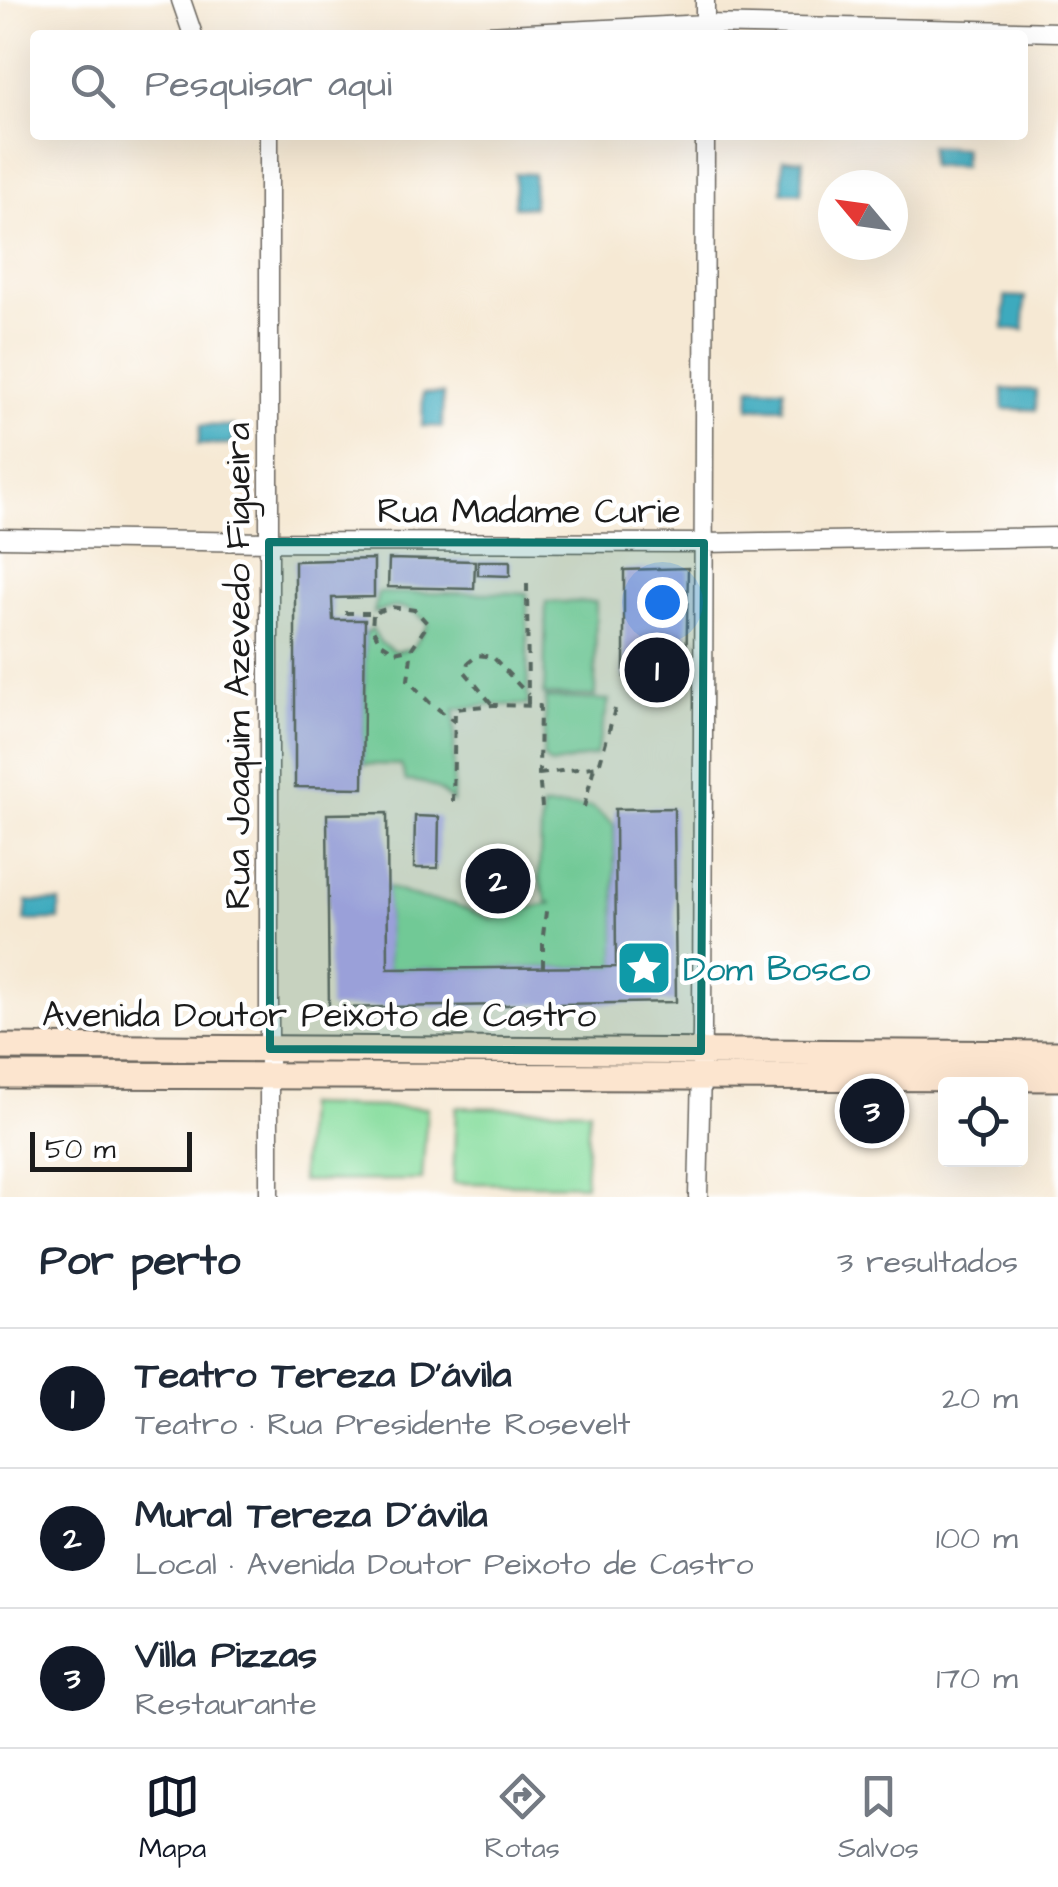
<!DOCTYPE html>
<html lang="pt">
<head>
<meta charset="utf-8">
<style>
  body { margin:0; font-family:"Architects Daughter",sans-serif; background:#f2f2f3; color:#1f2937 }
  .controls { position:absolute; right:30px; bottom:30px; display:grid; overflow:hidden; border-radius:10px; box-shadow:0 10px 40px #0002 }
  .controls button { width:90px; height:90px; display:grid; place-items:center; padding:0; border:0; border-bottom:2px solid #e0e1e3; background:#fff; color:#1f2937; font:50px sans-serif }
  .compass { position:absolute; left:818px; top:170px; width:90px; height:90px; border-radius:50%; background:#fff; box-shadow:0 10px 40px #0002; rotate:299deg }
  .scale { position:absolute; left:30px; bottom:25px; width:162px; box-sizing:border-box; padding-left:10px; border:5px solid #1c1c1c; border-top:0; font-size:28px; line-height:35px; white-space:nowrap; color:#1c1c1c; -webkit-text-stroke:8px #fff; paint-order:stroke }
  .you { position:absolute; left:662px; top:602px; width:35px; height:35px; margin:-25px; border:8px solid #fff; border-radius:50%; background:#1a73e8; box-shadow:0 0 0 15px #1a73e833 }
  .badge { display:grid; place-items:center; width:65px; height:65px; border-radius:50%; background:#111827; color:#fff; font-size:32px; font-weight:700 }
  .pin { position:absolute; translate:-50% -50%; border:5px solid #fff; box-shadow:0 2px 10px #0006 }
  .list { margin:0; padding:0; list-style:none }
  h2 { display:flex; justify-content:space-between; align-items:center; height:130px; margin:0; padding:0 40px; font-size:42px }
  h2 small { font-size:32px; font-weight:400; color:#747a83 }
  .list li { display:grid; grid-template-columns:65px 1fr auto; gap:30px; align-items:center; box-sizing:border-box; height:140px; padding:0 40px; border-top:2px solid #e0e1e3 }
  .list b { display:block; font-size:38px; white-space:nowrap }
  .list p { margin:0; font-size:32px; white-space:nowrap; color:#747a83 }
  .list em { font-size:32px; font-style:normal; color:#747a83 }
  .icon { flex:none; width:55px; height:55px; fill:none; stroke:currentColor; stroke-width:2; stroke-linecap:round; stroke-linejoin:round }
  .map { position:relative; flex:none; width:1058px; height:1197px; overflow:hidden }
  .search { position:absolute; background:#fff; box-shadow:0 10px 40px #0002; left:30px; right:30px; top:30px; height:110px; display:flex; align-items:center; gap:25px; box-sizing:border-box; padding:0 35px; border-radius:10px; color:#747a83; font-size:38px }
  .sheet { height:550px; background:#fff }
  nav { display:flex; justify-content:space-around; align-items:center; box-sizing:border-box; height:140px; border-top:2px solid #e0e1e3; background:#fff; font-size:28px; color:#747a83 }
  nav a { display:grid; justify-items:center; gap:5px }
  nav .on { color:#111827 }
  .map>svg:first-child { display:block }
</style>
</head>
<body>
<div class="map">
<svg width="1058" height="1197" viewBox="0 0 1058 1197">
  <rect width="100%" height="100%" fill="#fff"/>
  <filter id="ink" filterUnits="userSpaceOnUse"><feTurbulence type="fractalNoise" baseFrequency=".01" numOctaves="2"/><feDisplacementMap in="SourceGraphic" scale="20" xChannelSelector="R" yChannelSelector="G"/><feConvolveMatrix kernelMatrix="1 2 1 2 8 2 1 2 1" color-interpolation-filters="sRGB"/></filter>
  <filter id="wash" filterUnits="userSpaceOnUse"><feTurbulence type="fractalNoise" baseFrequency=".0048" numOctaves="4" result="noise"/><feDisplacementMap in="SourceGraphic" scale="40" xChannelSelector="R" yChannelSelector="G"/><feGaussianBlur stdDeviation="2.25" result="paint"/><feColorMatrix in="noise" values="0 0 0 0 0 0 0 0 0 0 0 0 0 0 0 0 0 1.4 0 .05"/><feComposite in="paint" operator="in"/></filter>
  <g filter="url(#wash)">
    <rect width="100%" height="100%" fill="#f6e9d4"/>
    <path fill="#8adea0" stroke="#537d5e" stroke-width="2.5" d="M378,593H527L528,705H493L455,709L453,802C436,786 429,782 406,781L401,765L363,764L365,635L372,628L380,642L395,652L412,648L428,624C410,604 398,604 374,613Z
      M546,602H596L595,696L544,695Z
      M546,698L609,700L596,755L551,765L543,758Z
      M542,807H591L614,824L616,967L388,969L387,887L422,899L453,904L493,919L518,910L553,903L547,902L539,878Z
      M305,1105L427,1108L422,1180L301,1181Z
      M456,1107L589,1110L585,1185L453,1183Z"/>
    <path fill="#3eaabe" stroke="#2d636d" stroke-width="2.5" d="M930,146L964,148L963,167L930,166Z
      M783,159L803,160L801,193L782,192Z
      M515,173L534,174L533,207H514Z
      M1005,296L1025,297L1024,330L1004,329Z
      M750,387L784,388L783,408H749Z
      M1003,389L1036,390V410L1003,409Z
      M423,393L443,394L442,427L422,426Z
      M201,425L234,426L232,444L198,445Z
      M27,901L60,902L59,920L25,921Z"/>
    <g id="blocks">
      <path fill="#bdaaf4" d="M374,559V597L332,598L333,620H365L363,788L295,787V561Z
        M389,559L475,561L474,589L388,587Z
        M478,561H510V576L478,575Z
        M688,568L686,679L624,677V570Z
        M674,808L676,1002L329,1008L327,814L387,813L388,969L616,967L615,809Z
        M415,816L439,817L438,868H414Z"/>
    </g>
  </g>
  <g filter="url(#ink)">
    <use href="#blocks" fill-opacity="0" stroke="#68645c" stroke-width="2.5"/>
    <g fill="none" stroke-linecap="round" stroke-linejoin="round">
      <g stroke="#68645c" stroke-width="21">
        <path id="street" d="M181,0L193,35
          M705,0V35
          M487,35L705,24L1058,32
          M269,135V1197
          M0,538L269,542L704,543L1058,537
          M698,1197L702,1029L705,135"/>
      </g>
      <g stroke="#68645c" stroke-width="29">
        <path id="secondary" d="M0,1047L1058,1054
          M0,1075L1058,1078"/>
      </g>
      <path stroke="#68645c" stroke-width="4" stroke-dasharray="8 8" stroke-linecap="butt" d="M527,584L528,705
        M345,613H374L391,607L415,610L428,624L412,648L408,680L429,702L455,722
        M373,615L372,628L380,642L395,652L412,648
        M491,703L465,672L468,663L478,655L493,657L528,695
        M539,774L599,766L615,709
        M453,802L455,709L493,705L540,706L539,774L542,807
        M584,807L594,767
        M543,967V935L547,904"/>
      <use href="#street" stroke="#fff" stroke-width="18"/>
      <use href="#secondary" stroke="#fce5cf" stroke-width="25"/>
    </g>
  </g>
  <path fill="#0f766e" fill-opacity="0.2" stroke="#0f766e" stroke-width="8" stroke-linejoin="round" d="M269,542L704,543L701,1051L270,1049Z"/>
  <defs>
    <g id="sight-square" transform="scale(2.875)"><rect x="-9" y="-9" width="18" height="18" rx="4" fill="#0f9aa8" stroke="#fff"/><path d="M0-6L1.8-2.2L6-1.7L2.9 1.2L3.7 5.4L0 3.3L-3.7 5.4L-2.9 1.2L-6-1.7L-1.8-2.2Z" fill="#fff"/></g>
  </defs>
  <g fill-rule="evenodd">
    <use href="#sight-square" x="644" y="968"/>
  </g>
  <g text-anchor="middle" stroke-width="9" stroke-linejoin="round" paint-order="stroke">
    <g font-size="35" fill="#1c1c1c" stroke="#fff">
      <text x="529" y="522">Rua Madame Curie</text>
      <text transform="translate(237 666) rotate(-90)" y="12">Rua Joaquim Azevedo Figueira</text>
      <text x="319" y="1026">Avenida Doutor Peixoto de Castro</text>
    </g>
    <g font-size="35" fill="#0d838f" stroke="#fff" text-anchor="start">
      <text x="683" y="980">Dom Bosco</text>
    </g>
  </g>
</svg>
<div class="controls">
<button><svg class="icon" aria-label="locate" viewBox="0 0 24 24"><circle cx="12" cy="12" r="6"/><path d="M12 2v4M12 18v4M2 12h4M18 12h4"/></svg></button>
</div>
<svg class="compass" viewBox="-18 -18 36 36"><path d="M0-13l5 13h-10z" fill="#e53935"/><path d="M0 13l5-13h-10z" fill="#747a83"/></svg>
<div class="scale">50 m</div>
<div class="you"></div>
<div class="pin badge" style="left:657px;top:670px">1</div>
<div class="pin badge" style="left:498px;top:881px">2</div>
<div class="pin badge" style="left:872px;top:1111px">3</div>
<div class="search"><svg class="icon" aria-label="search" viewBox="0 0 24 24"><circle cx="10" cy="10" r="6"/><path d="M15 15l6 6"/></svg>Pesquisar aqui</div>
</div>
<section class="sheet">
<h2>Por perto<small>3 resultados</small></h2>
<ul class="list">
<li><span class="badge">1</span><div><b>Teatro Tereza D'ávila</b><p>Teatro · Rua Presidente Rosevelt</p></div><em>20 m</em></li>
<li><span class="badge">2</span><div><b>Mural Tereza D´ávila</b><p>Local · Avenida Doutor Peixoto de Castro</p></div><em>100 m</em></li>
<li><span class="badge">3</span><div><b>Villa Pizzas</b><p>Restaurante</p></div><em>170 m</em></li>
</ul>
</section>
<nav>
<a class="on"><svg class="icon" aria-label="map" viewBox="0 0 24 24"><path d="M3 6l6-2 6 2 6-2v14l-6 2-6-2-6 2zM9 4v14M15 6v14"/></svg>Mapa</a>
<a><svg class="icon" aria-label="directions" viewBox="0 0 24 24"><path d="M12 3l9 9-9 9-9-9zM9 14v-3h6M13 9l2 2-2 2"/></svg>Rotas</a>
<a><svg class="icon" aria-label="saved" viewBox="0 0 24 24"><path d="M7 4h10v16l-5-4-5 4z"/></svg>Salvos</a>
</nav>
</body>
</html>
